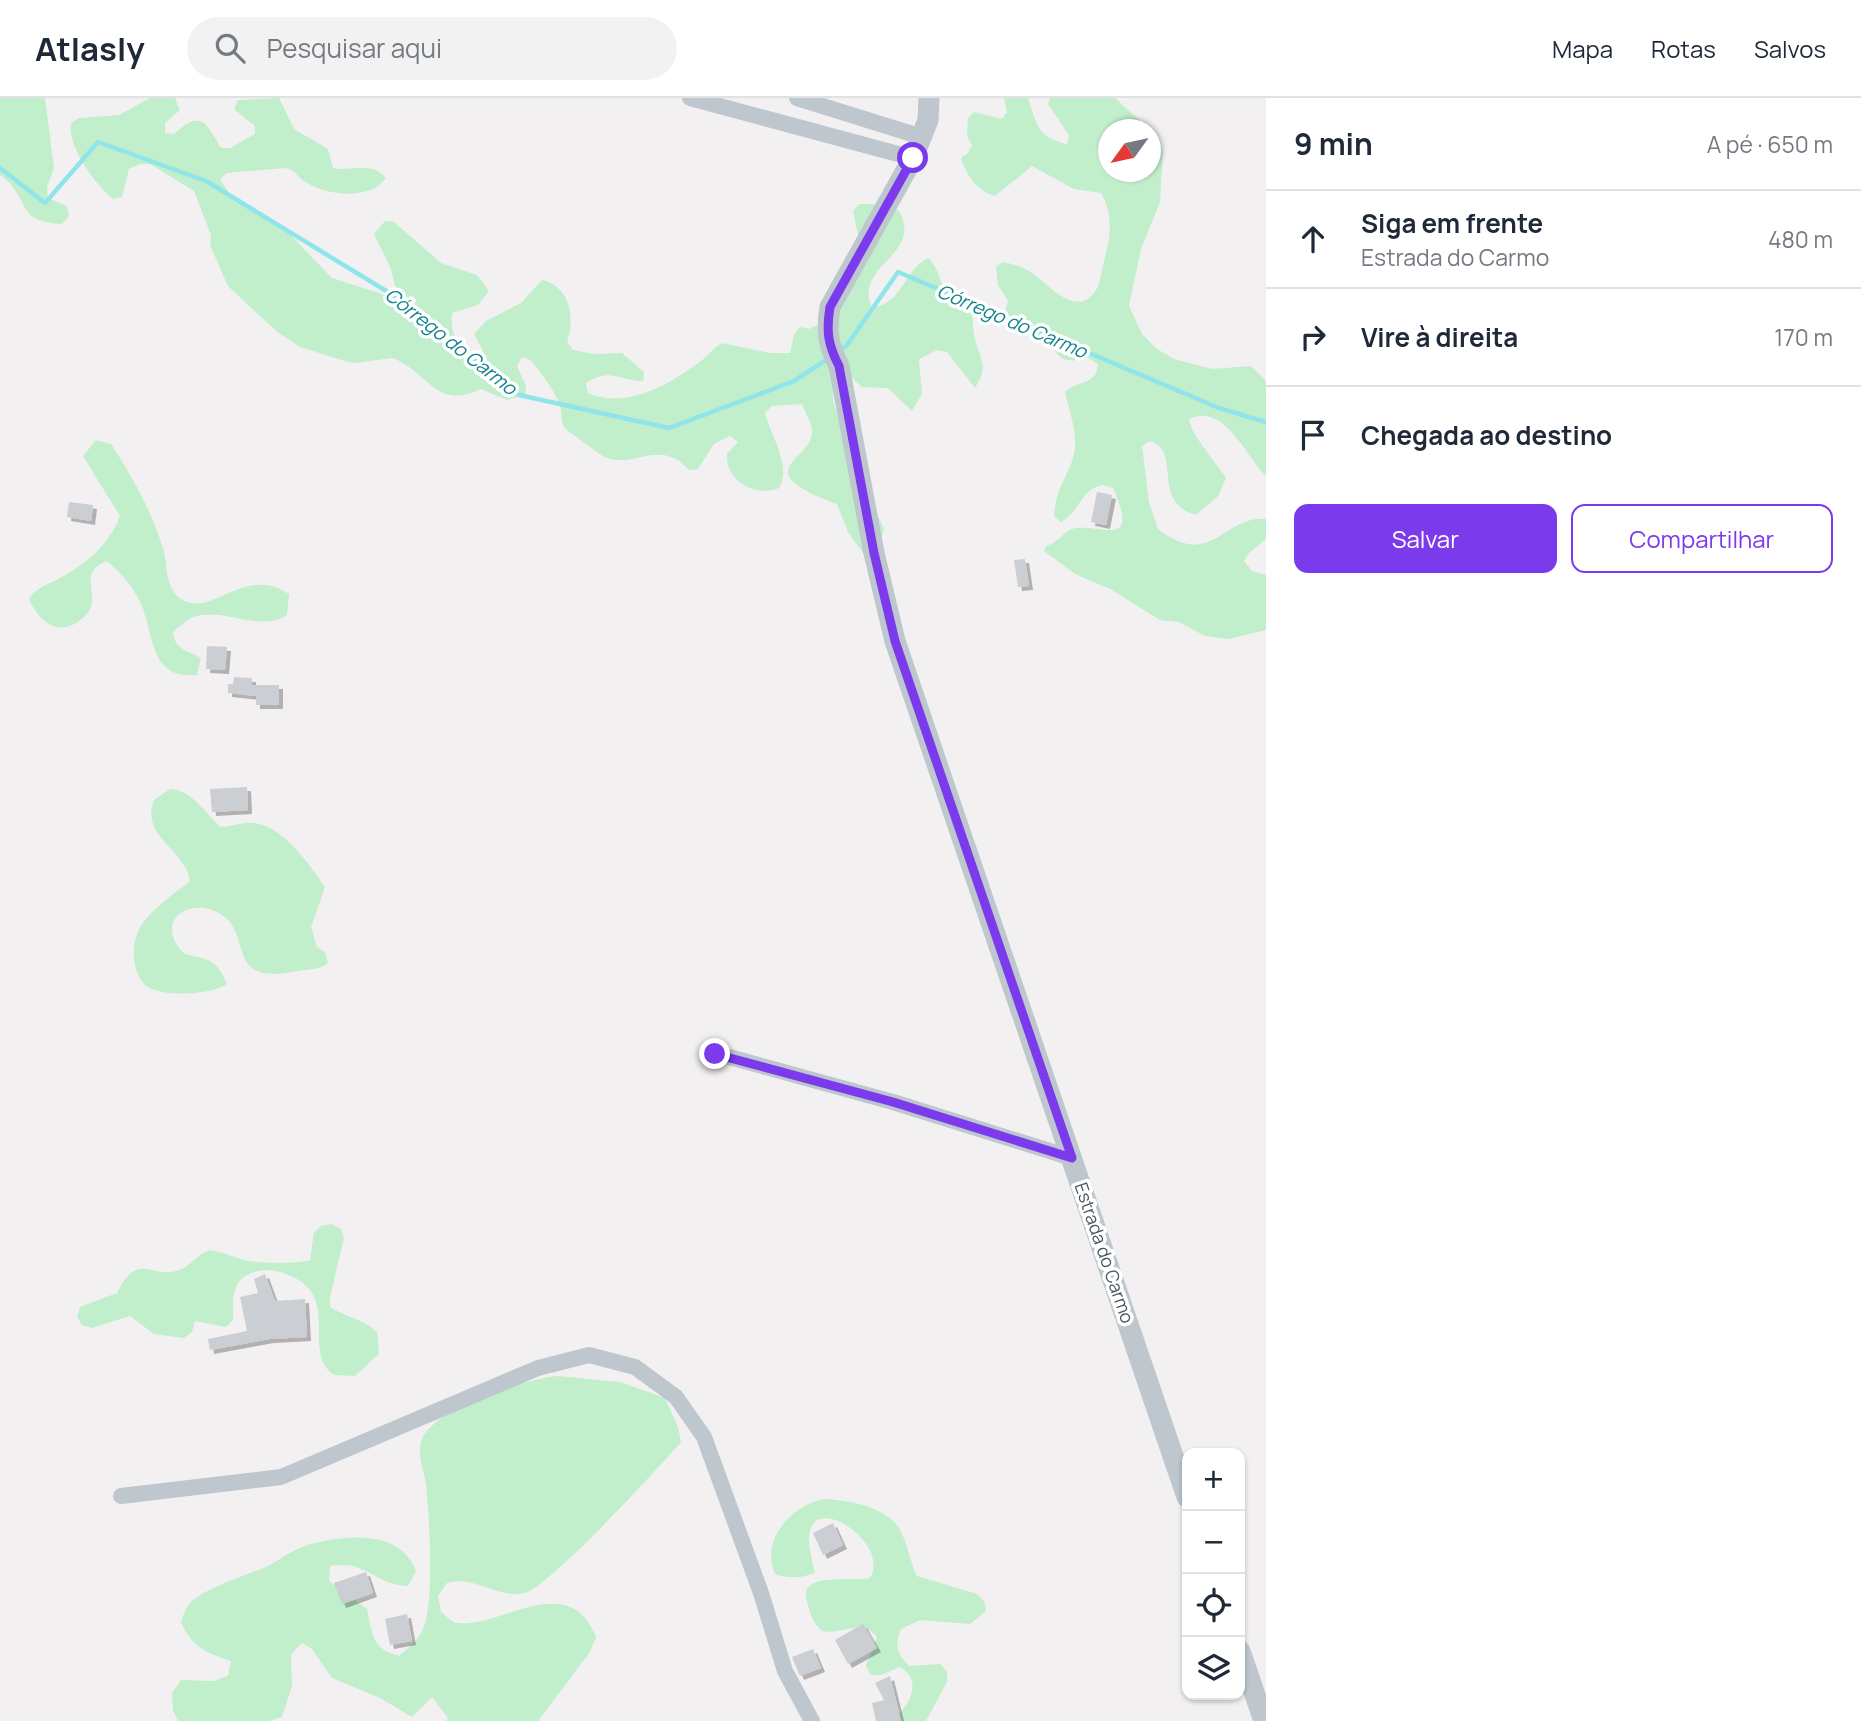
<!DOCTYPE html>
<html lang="pt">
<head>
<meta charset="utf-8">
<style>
  body { margin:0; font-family:Manrope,sans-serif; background:#f2f2f3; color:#1f2937 }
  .controls { position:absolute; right:21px; bottom:21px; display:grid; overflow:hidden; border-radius:14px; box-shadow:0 2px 5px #0004 }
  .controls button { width:63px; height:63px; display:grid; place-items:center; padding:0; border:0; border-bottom:2px solid #e0e1e3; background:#fff; color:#1f2937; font:35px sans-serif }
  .compass { position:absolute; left:1098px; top:21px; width:63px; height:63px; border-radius:50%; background:#fff; box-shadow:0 2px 5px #0004; rotate:237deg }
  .stop { position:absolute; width:21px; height:21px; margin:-16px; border:5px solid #7c3aed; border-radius:50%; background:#fff }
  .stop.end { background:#7c3aed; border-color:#fff; box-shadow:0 2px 7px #0008 }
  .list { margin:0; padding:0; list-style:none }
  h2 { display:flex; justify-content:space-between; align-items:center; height:91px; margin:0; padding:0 28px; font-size:30px }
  h2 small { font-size:23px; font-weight:400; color:#747a83 }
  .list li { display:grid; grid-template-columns:46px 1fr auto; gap:21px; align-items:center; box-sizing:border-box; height:98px; padding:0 28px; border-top:2px solid #e0e1e3 }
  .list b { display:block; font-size:26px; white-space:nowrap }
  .list p { margin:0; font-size:23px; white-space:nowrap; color:#747a83 }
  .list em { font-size:23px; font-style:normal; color:#747a83 }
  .actions { display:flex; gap:14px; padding:21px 28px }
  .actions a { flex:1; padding:16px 0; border:2px solid #7c3aed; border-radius:14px; text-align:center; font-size:24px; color:#7c3aed }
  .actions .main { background:#7c3aed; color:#fff }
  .icon { flex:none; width:38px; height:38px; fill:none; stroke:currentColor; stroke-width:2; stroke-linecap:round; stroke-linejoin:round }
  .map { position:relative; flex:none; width:1266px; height:1623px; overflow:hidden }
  header { display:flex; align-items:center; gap:42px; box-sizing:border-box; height:98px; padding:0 35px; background:#fff; border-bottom:2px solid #e0e1e3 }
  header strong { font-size:33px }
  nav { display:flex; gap:38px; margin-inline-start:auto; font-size:24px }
  .search { width:490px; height:63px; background:#f2f2f3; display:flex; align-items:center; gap:18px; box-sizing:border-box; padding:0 24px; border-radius:38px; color:#747a83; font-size:26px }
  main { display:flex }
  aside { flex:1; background:#fff }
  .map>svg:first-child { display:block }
</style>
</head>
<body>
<header>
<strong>Atlasly</strong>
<div class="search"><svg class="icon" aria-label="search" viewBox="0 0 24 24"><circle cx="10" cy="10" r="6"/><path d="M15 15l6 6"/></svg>Pesquisar aqui</div>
<nav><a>Mapa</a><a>Rotas</a><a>Salvos</a></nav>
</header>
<main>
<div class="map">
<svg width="1266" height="1623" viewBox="0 0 1266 1623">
  <defs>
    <filter id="shadow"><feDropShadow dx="4" dy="4" stdDeviation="0" flood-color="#0004"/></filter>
  </defs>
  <rect width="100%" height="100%" fill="#f3f0f1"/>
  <path fill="#c1eecb" d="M0,0H45L54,70L47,89L48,100L67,108L69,118L62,126C13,124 32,99 0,77Z
    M150,0H175L180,12L165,25V35L174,36C202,11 205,24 221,50H230L255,36V28L234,11L238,2L279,0L294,31L328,51L333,70C353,74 370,62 386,80C372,102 328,98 307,85C297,80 297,72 285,70L227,75L220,81L235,104L281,127L332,180L388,198L397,196L391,171L374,136L385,123L394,124L441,165L477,177L489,193L478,207L452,215C449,236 461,253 477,268L486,269L487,261L474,236L486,223L521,205L542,182C571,189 575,220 567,244L573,252L593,256L622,255L644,274L643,283C619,283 610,269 586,285L588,295C628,312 669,286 701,263C709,257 713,250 722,245L770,255H790L794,237L800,229L809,231L818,227L859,141L853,113L859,106H881L899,113C924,158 853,166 872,210C905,203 903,173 928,160C941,172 939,186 948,197C953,203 963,202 970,207C974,218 972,229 975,241C980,264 990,265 975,290L947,254L937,252L919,261L922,296L912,313L888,290L861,289L848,275L834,280L833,303L848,353L884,431L879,449L868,462L848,434L837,406C742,371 815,363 812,332C811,324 805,314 802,306L772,308L765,315C771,339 792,367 779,390C755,400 725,382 727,356L738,344L730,338L714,346L698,371L689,372C659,338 632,374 603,358C598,355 566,332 564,329C561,323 562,313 560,307C554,292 541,274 530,262L522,259L517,268L526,288L525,297L507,302L481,291C434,313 429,273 392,260L355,265L345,263L300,249L276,233L228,188L210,147L211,137L194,93L150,66H140L129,71L122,99L113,101C95,86 67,48 71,25L79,20L119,17Z
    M1004,0H1028C1037,27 1037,39 1067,46L1069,37L1048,6L1050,0H1115L1150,32H1108V74H1150L1151,32L1163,53L1160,104L1141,151L1129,208L1142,236L1157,251L1174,261L1212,271L1251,268L1266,283V378C1245,358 1225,304 1189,321C1191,337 1216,364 1226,380L1218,398L1196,417C1150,404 1183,353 1150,343L1142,348L1149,404L1158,431C1212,473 1223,417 1266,421V441L1249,455L1244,463L1252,473L1266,477V532L1229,541L1205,538L1179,524L1160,522L1110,491L1075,476L1044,453L1046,448C1060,444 1063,434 1072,431C1098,424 1142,454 1113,390L1103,387C1081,390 1080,414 1061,424L1054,418C1055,388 1074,371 1075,349C1076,330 1069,312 1065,294C1078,282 1096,288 1098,266L1088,260C1055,267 1064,258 1042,239C1016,233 996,240 1008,203L998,187L996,169L1003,164C1012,166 1021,168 1029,173C1045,182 1074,221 1094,195C1101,187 1102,169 1105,159C1111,136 1113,116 1101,95L1074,91L1032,68L995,98C978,94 966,77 961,60L968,55L972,47L967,38L968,20L974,14L1002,21L1007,14Z
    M96,342L111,346C132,378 150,410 162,447C167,460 165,477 171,489C175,498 183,504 192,505C218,510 249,469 289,496L287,517C258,536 222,507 191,520C185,523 178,530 173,534C175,552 187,552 201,560L197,577C146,582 156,532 138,500C130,485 120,474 107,463C100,466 93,469 91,478C89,488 95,501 90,511C88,516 83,520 79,523C57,539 39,523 29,501C36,489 48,487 60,480C87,465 109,447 120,418L83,358Z
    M170,691C192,692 205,715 221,729C232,729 242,724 253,725C283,728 309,766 325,789L311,829L317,849L325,854L328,865C320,872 308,871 297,873C218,890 259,828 212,812C182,802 155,828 185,856C209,862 216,860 227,886C212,897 159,900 145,887C130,871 131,843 142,826C155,808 173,797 190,783C185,750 140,740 154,702Z
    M331,1126L341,1131L344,1140L330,1199V1209C346,1219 363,1221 377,1234L379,1256L355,1278L334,1277C308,1259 327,1222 313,1197C301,1173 249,1160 236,1189C232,1199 233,1212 233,1222L226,1229L195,1223L192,1234L184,1240L154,1236L130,1218L92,1230L82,1227L77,1218L80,1209L117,1195C139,1150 152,1184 182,1171C192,1166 197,1156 210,1152C223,1154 235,1160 248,1163C260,1165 300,1166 310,1162L314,1134L321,1128Z
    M557,1278L620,1284L665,1300L678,1329L681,1344C659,1369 549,1490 524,1495C497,1501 476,1477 447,1485L438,1498L441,1514C445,1517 450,1522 454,1524C493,1536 568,1467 596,1539L590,1554L538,1623H446L448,1620L432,1599L412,1619L380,1600L332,1580L312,1551L302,1545L291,1557L292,1588L282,1619L269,1623H178L173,1612L172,1595L181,1582L213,1583L228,1578L231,1563C206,1555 192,1549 181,1524C183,1520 184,1513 187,1509C198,1492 244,1478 264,1470C278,1463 292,1452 307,1447C344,1437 400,1430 416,1473L408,1488C374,1487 368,1462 330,1468L329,1483L367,1511C373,1537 371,1550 399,1558C407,1551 416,1544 421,1535C436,1512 429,1415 426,1386C424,1374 419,1360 420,1349C423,1311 524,1282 557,1278Z
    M823,1401C846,1402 879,1407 896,1426C907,1440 909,1462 917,1478L977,1496L984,1503L986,1513L970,1526L920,1522L901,1531C894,1546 897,1556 909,1568L940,1566L947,1574V1584L926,1623H891C909,1610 924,1583 900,1569L881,1577H871L866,1568L877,1539C861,1520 843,1537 822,1533C812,1524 810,1515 807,1503C798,1472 853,1485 870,1480C892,1444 807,1389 809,1443C809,1453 813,1465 815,1475C801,1480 790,1481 775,1476C760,1442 791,1408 823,1401Z"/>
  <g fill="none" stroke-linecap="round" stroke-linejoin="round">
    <path stroke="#8fe5ea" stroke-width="4.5" d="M0,70L45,105L98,44L206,83L406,205L519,297L669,330L794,283L829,260
      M839,253L847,247L898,174L1219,310L1266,324"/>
  </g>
  <path fill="#cbced2" filter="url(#shadow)" d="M1097,394L1112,397L1106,427L1091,424Z
    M69,404L93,407L91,423L67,419Z
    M1025,461L1029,488L1018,489L1014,462Z
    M207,548L227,549L225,572L206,571Z
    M234,579L252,580V587H279V607H256V598L228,595V586H233Z
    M247,689L248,712L212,714L210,691Z
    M265,1176L275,1203L305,1201L307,1239L270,1241L210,1252L208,1241L247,1233L240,1199L258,1195L254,1181Z
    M833,1425L843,1447L823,1457L813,1435Z
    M366,1474L373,1495L342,1506L334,1485Z
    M407,1516L412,1543L390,1547L385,1521Z
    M863,1526L877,1550L848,1566L835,1542Z
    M813,1551L821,1570L800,1578L792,1559Z
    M890,1578L901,1623H876L872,1605L884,1602L875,1585Z"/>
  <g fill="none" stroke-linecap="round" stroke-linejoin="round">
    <path stroke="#bdc7cd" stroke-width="16" d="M690,0L913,60
      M797,0L922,39
      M715,955L893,1004L1072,1060
      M121,1398L281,1379L538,1270L589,1257L635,1269L676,1299L704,1339L761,1495L785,1573L812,1623"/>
    <path stroke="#bdc7cd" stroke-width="21" d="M929,0L928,22L913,60L830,209C826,233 828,247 839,268L874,455L895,543L1187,1399
      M1240,1553L1264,1623"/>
  </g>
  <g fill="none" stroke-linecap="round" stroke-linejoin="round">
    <path stroke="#7c3aed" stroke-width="9" d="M715,956L893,1004L1072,1060L895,543L874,455L839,268C828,247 826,233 830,209L913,60"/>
  </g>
  <g text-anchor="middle" stroke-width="7" stroke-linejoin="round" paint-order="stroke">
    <g font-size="18" fill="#49575d" stroke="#fff">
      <text transform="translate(1104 1155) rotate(71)" y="6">Estrada do Carmo</text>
    </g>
    <g font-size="19" font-style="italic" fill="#11838a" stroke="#fff">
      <text transform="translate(1012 223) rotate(23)" y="7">Córrego do Carmo</text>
      <text transform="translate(451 243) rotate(38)" y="7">Córrego do Carmo</text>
    </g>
  </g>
</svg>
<div class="controls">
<button>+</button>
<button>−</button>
<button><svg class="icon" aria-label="locate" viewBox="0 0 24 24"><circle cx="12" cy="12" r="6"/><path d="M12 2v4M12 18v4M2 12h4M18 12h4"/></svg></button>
<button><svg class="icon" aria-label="layers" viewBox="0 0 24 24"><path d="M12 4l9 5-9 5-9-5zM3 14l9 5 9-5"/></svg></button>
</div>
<svg class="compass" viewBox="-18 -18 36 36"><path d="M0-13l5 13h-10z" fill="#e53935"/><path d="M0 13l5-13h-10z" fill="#747a83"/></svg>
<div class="stop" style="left:913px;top:60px"></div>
<div class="stop end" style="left:715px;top:956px"></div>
</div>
<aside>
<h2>9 min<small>A pé · 650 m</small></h2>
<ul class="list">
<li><svg class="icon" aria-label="ahead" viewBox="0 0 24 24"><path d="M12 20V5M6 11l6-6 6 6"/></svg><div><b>Siga em frente</b><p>Estrada do Carmo</p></div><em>480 m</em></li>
<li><svg class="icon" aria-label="right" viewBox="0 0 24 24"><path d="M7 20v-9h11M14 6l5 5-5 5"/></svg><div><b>Vire à direita</b></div><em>170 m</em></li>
<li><svg class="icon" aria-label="arrive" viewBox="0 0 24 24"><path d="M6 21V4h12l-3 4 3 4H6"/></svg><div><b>Chegada ao destino</b></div></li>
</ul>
<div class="actions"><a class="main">Salvar</a><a>Compartilhar</a></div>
</aside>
</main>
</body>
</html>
